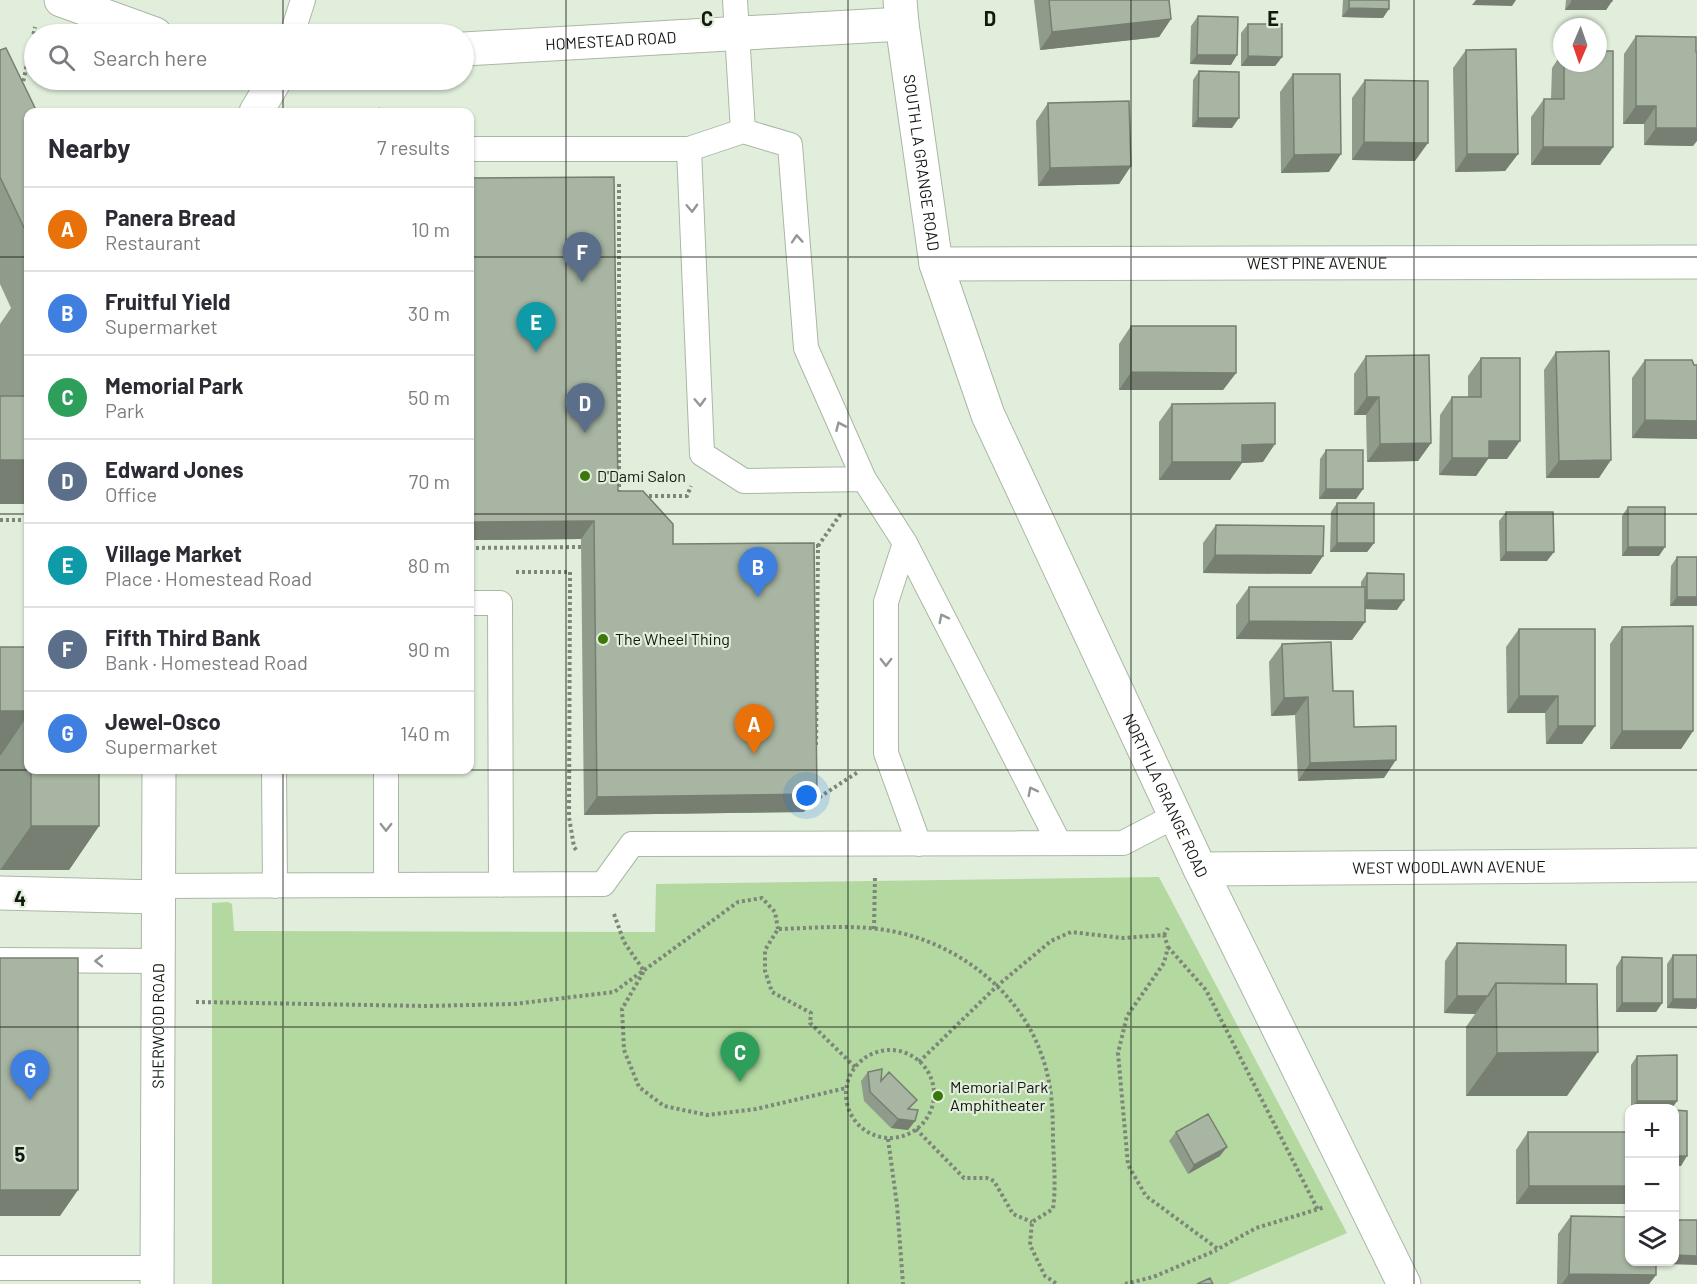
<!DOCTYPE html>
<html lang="en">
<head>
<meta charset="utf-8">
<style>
  body { margin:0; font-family:Barlow,sans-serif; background:#f7f7f7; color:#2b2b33 }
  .controls { position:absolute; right:18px; bottom:18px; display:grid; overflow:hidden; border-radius:12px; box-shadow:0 2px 4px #0004 }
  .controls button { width:54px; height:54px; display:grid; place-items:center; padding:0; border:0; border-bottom:2px solid #e1e1e2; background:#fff; color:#2b2b33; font:30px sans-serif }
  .compass { position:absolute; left:1553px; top:18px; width:54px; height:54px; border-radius:50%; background:#fff; box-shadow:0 2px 4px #0004; rotate:182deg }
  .you { position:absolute; left:807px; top:796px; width:21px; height:21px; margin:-15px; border:4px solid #fff; border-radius:50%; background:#1a73e8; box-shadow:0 0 0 9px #1a73e833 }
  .badge { display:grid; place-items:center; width:39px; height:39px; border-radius:50%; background:#3c770c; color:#fff; font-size:20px; font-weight:700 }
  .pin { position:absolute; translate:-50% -50px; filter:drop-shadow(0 2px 3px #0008) }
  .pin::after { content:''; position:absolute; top:32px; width:21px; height:18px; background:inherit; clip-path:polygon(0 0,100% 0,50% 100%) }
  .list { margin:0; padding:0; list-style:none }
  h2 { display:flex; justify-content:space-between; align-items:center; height:78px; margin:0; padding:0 24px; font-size:26px }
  h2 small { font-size:20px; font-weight:400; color:#7c7c81 }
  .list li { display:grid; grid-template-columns:39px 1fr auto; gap:18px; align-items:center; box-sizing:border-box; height:84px; padding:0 24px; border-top:2px solid #e1e1e2 }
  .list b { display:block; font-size:22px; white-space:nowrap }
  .list p { margin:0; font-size:20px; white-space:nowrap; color:#7c7c81 }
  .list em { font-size:20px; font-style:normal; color:#7c7c81 }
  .icon { flex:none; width:33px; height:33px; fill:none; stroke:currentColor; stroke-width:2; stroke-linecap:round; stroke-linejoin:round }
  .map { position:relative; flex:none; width:1697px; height:1284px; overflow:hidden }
  .search { position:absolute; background:#fff; box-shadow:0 2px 4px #0004; left:24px; top:24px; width:450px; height:66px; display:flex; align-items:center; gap:15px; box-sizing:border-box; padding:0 21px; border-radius:33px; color:#7c7c81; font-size:22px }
  .panel { position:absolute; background:#fff; box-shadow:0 2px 4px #0004; left:24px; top:108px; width:450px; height:666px; border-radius:12px }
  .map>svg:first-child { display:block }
</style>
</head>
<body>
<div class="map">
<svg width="1697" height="1284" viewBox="0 0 1697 1284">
  <rect width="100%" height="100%" fill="#e1eedb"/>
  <path fill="#b3d8a0" d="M1159,877L1347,1233L1228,1284H212V903L228,902L232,904L234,931L655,932L656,884Z"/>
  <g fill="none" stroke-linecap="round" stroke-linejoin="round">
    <g stroke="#abb7a5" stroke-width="26">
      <path id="service" d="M735,0L743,131
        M292,34L303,0
        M470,149H689L743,131L790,145L806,348L864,479L905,543L1059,843
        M689,149L702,454L744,481L864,479
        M905,543L886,602V753L919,844
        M470,603H500L501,885
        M274,770L275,886
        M386,770V885
        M158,886L603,884L632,844L1123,843L1175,816
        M0,960L158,961
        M0,1268H157"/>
    </g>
    <g stroke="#abb7a5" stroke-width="35">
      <g id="minor">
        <path d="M61,0L155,34"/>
        <path id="s1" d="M464,49L902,24"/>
        <path d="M256,112L275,80"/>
        <path id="s2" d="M936,264L1697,262"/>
        <path id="s3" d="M1200,869L1697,865"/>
        <path d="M0,893L158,897"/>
        <path id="s4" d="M157,1284L159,770"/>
      </g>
    </g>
    <g stroke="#abb7a5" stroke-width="35">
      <g id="primary">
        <path id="s5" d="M900,0L902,24L936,264L988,415L1200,869L1404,1284"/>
      </g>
    </g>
    <path stroke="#7d8779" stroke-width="4" stroke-dasharray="3 3" stroke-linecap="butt" d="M22,87L35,27
      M378,108L379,112
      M619,184V496
      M643,496H687L691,486
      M0,520H28
      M810,546H818L816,746
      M818,546L842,512
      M470,548L581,547
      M516,572H570L569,817L574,847L577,851
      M815,793V800L858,772
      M614,914L624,942L644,971L622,1009L624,1050L639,1087L664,1106L707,1115L756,1109L846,1088
      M874,929L875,876
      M1164,935L1168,928
      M1168,947L1206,990L1318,1210
      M196,1002L426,1006L514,1004L614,992L738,902L762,898L775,912L778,929
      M846 1094a44 44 0 1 1 88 0a44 44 0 1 1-88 0Z
      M919,1062L997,986L1051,941L1071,932L1123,938L1164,935L1168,947L1164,963L1127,1016L1118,1053L1128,1165L1146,1196L1218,1249L1256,1228L1325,1207
      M855,1067L810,1023L811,1013L772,992L765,971V950L778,929C816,928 854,924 891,931C957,943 1020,991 1042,1056C1052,1083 1053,1112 1053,1141C1054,1164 1056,1186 1053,1209L1032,1222L1030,1245L1045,1276L1057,1284
      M916,1129L964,1178H987L994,1181L1013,1214L1032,1222
      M888,1139L897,1205L903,1284
      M1125,1284L1153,1277L1217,1250"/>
    <use href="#service" stroke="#fff" stroke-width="24"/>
    <use href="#minor" stroke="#fff" stroke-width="33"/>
    <use href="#primary" stroke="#fff" stroke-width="33"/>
  </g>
  <path fill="#909c8b" d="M1034,0H1169L1171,19L1159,37L1040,50Z
    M1343,0H1389L1383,18L1342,17Z
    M1566,0H1612V1L1606,10H1565Z
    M1198,16L1231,65L1190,64L1191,26Z
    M1248,24L1282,57L1275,66H1241V33Z
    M1636,36L1693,146L1644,145V124H1623L1624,54Z
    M0,50L28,112V504H0V324L11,308L0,284Z
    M1466,50L1518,154L1505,171L1455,172L1453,68Z
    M1562,53V63H1598L1613,147L1600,165H1531V117L1544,99H1551L1552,68Z
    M1199,71L1232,128L1192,127L1193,80Z
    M1293,74L1329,172L1281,173L1280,92Z
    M1365,80L1415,161L1352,160V98Z
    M1048,103L1131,166L1119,184L1038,186L1036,121Z
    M1131,326L1236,373L1223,390H1119V344Z
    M1556,352L1599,478H1546L1544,370Z
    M1366,356L1431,443L1418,461L1367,462L1366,415H1354V374Z
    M1481,358L1507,459H1488L1476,476L1439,475L1440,415L1452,397H1468V376Z
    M1645,360L1697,365V439L1632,438V378Z
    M1172,404L1263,462L1242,463L1230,480H1159V422Z
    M1326,450L1363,489L1356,499H1319L1320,459Z
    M618,491L673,544L804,812L584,815L581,539L470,540Z
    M1337,503L1374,543L1367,552H1330L1331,512Z
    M1628,507L1659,556H1622V516Z
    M1506,512L1547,561H1500L1499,521Z
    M1216,525L1311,574L1203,573V543Z
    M1677,557L1697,606H1670L1671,566Z
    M1367,573L1397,610L1365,609V622L1352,640L1236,639V605L1249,587H1361V582Z
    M1622,627L1693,731L1681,749H1610V644Z
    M1519,629L1595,726L1582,744H1546L1545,713H1507L1506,647Z
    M1282,644L1333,691L1384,778L1298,781L1295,715L1271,716L1269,662Z
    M0,647H28V770H99V826L69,870H0Z
    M1457,943L1566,984L1567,1096H1466V1027L1475,1014L1444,1013L1445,961Z
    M1673,955L1696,1009L1667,1008V964Z
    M1622,957L1662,1003L1656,1012H1616V967Z
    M1637,1056L1677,1101L1672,1108H1631V1065Z
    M868,1072L881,1081L910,1109L915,1121L908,1130L891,1128L864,1101L861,1081Z
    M1176,1132L1220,1156L1188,1174L1169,1141Z
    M1528,1132L1626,1204H1516V1150Z
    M1571,1216L1656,1275L1649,1284H1557L1558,1234Z"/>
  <path fill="#767f71" d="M1476,0H1516L1512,6L1472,5Z
    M1572,1H1612L1606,10H1565Z
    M1349,8L1389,9L1383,18L1342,17Z
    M1171,19L1159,37L1040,50L1052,32Z
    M1197,55H1237L1231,65L1190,64Z
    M1248,56L1282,57L1275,66H1241Z
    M1636,106H1656L1644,124H1623Z
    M1198,118H1239L1232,128L1192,127Z
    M1656,128H1697V141L1693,146L1644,145Z
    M1364,142L1428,143L1415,161L1352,160Z
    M1543,147H1613L1600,165H1531Z
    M1341,154L1329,172L1281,173L1294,155Z
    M1467,154H1518L1505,171L1455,172Z
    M1131,166L1119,184L1038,186L1050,168Z
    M1131,372L1236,373L1223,390H1119Z
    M1367,397H1379L1366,415H1354Z
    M1645,420L1697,421V439L1632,438Z
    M1489,441H1520L1507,459H1488L1476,476L1439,475L1452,458Z
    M1431,443L1418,461L1367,462L1380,444Z
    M1275,444L1263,462L1242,463L1230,480H1159L1172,462L1242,445Z
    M0,460H28V504H0Z
    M1611,460L1599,478H1546L1559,461Z
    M1326,489H1363L1356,499H1319Z
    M594,521L581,539L470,540V522Z
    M1337,543H1374L1367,552H1330Z
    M1628,547H1665L1659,556H1622Z
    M1506,552H1554L1547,561H1500Z
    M1215,555L1323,556L1311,574L1203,573Z
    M1677,597H1697V606H1670Z
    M1367,600H1404L1397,610L1361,609Z
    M1249,621L1365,622L1352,640L1236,639Z
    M1519,696H1558L1545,713H1507Z
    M1308,697L1295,715L1271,716L1284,698Z
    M0,711H28V715L1,755H0Z
    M1558,726H1595L1582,744H1546Z
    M1622,731H1693L1681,749H1610Z
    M1396,760L1384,778L1298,781L1310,763Z
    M817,794L804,812L584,815L597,797Z
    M31,826H99L69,870H0Z
    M1457,996H1488L1475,1014L1444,1013Z
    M1673,999H1697V1007L1696,1009L1667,1008Z
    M1622,1003H1662L1656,1012H1616Z
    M1598,1052L1567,1096H1466L1497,1053Z
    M1637,1101H1677L1672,1108H1632Z
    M898,1119L915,1121L908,1130L891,1128Z
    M1227,1147L1220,1156L1188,1174L1194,1165Z
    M1674,1156H1687L1681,1166H1674Z
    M1529,1186H1629V1199L1626,1204H1516Z
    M0,1190H78L60,1216H0Z
    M1674,1255L1697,1256V1265L1666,1264L1668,1262H1674Z
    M1569,1274L1656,1275L1649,1284H1562Z"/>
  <path fill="#a8b5a2" stroke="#767f71" stroke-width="1.5" d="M1049,0H1169L1171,19L1052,32Z
    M1349,0H1389V9L1349,8Z
    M1572,0H1612V1H1572Z
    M1198,16L1238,17L1237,55H1197Z
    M1248,24H1282V57L1248,56Z
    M1636,36L1696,37V52H1697V128H1656V106H1636Z
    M6,48L37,112H28V236L0,177V50Z
    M1516,49L1518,154H1467L1466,50Z
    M1598,51H1613V147H1543L1544,99H1564V63H1598Z
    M1199,71L1239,72V118H1198Z
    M1293,74H1340L1341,154L1294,155Z
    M1365,80L1428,81V143L1364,142Z
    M1129,101L1131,166L1050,168L1048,103Z
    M614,177L618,491H643L673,524V544L814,543L817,794L597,797L594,521L470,522V178Z
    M1131,326H1236V373L1131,372Z
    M1609,351L1611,460L1559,461L1556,352Z
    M1429,355L1431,443L1380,444L1379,397H1367L1366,356Z
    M1481,358H1520V441H1489V458H1452V397H1481Z
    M1645,360H1692L1694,365H1697V421L1645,420Z
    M0,396H28V460H0Z
    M1275,403V444L1242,445V462H1172V404Z
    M1326,450H1363V489H1326Z
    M1337,503H1374V543H1337Z
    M1628,507H1665V547H1628Z
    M1506,512H1553L1554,552H1506Z
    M1216,525L1324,526L1323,556L1215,555Z
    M1677,557H1697V597H1677Z
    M1367,573L1404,574V600H1367Z
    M1249,587H1365V622L1249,621Z
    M1693,626V731H1622V627Z
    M1519,629H1595V726H1558V696H1519Z
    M1331,642L1333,691H1353L1354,727L1396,726V760L1310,763L1308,697L1284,698L1282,644Z
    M0,647H28V711H0Z
    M31,770H99V826H31Z
    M1457,943L1566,945V984L1496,983L1488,996H1457Z
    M1673,955H1697V999H1673Z
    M1622,957L1662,958V1003H1622Z
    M0,958H78V1190H0Z
    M1496,983L1597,984L1598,1052L1497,1053Z
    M1677,1055V1101H1637V1056Z
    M882,1069L881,1081L889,1072L917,1100L908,1109L918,1110L915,1121L898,1119L870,1092L868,1072Z
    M1674,1110L1687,1111V1156H1674Z
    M1208,1114L1227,1147L1194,1165L1176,1132Z
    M1528,1132H1629V1186H1529Z
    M1571,1216L1629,1217V1262H1656V1275L1569,1274Z
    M1674,1220H1697V1256L1674,1255Z
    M1210,1278L1213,1284H1197Z"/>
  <defs><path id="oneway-chevron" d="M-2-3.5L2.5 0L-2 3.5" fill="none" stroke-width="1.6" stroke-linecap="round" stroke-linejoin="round" transform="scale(1.5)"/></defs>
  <g stroke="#959794">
    <use href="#oneway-chevron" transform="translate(692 208) rotate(88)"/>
    <use href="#oneway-chevron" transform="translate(797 239) rotate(-94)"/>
    <use href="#oneway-chevron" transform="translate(700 402) rotate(88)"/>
    <use href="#oneway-chevron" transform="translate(840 426) rotate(-114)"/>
    <use href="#oneway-chevron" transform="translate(943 618) rotate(-117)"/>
    <use href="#oneway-chevron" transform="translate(886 662) rotate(90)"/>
    <use href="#oneway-chevron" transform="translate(1032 791) rotate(-117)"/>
    <use href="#oneway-chevron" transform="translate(386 827) rotate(90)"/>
    <use href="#oneway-chevron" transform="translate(99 961) rotate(-180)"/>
  </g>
  <path fill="none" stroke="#131811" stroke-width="1.5" stroke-opacity="0.55" d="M283,0V34M566,0V1284M848,0V1284M1131,0V1284M1414,0V1284M283,80V112M0,257H28M470,257H1697M0,514H28M470,514H1697M0,770H1697M283,770V1284M0,1027H1697"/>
  <g fill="#3c770c" stroke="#e1eedb" stroke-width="2">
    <circle cx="585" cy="476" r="6"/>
    <circle cx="603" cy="639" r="6"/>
    <circle cx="938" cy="1096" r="6"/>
  </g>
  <g text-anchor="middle" stroke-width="4.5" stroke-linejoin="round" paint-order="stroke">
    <g font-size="16" fill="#131811" stroke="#e1eedb">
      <text dy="6" stroke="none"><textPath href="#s1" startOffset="147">HOMESTEAD ROAD</textPath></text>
      <text dy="6" stroke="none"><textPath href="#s5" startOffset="164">SOUTH LA GRANGE ROAD</textPath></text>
      <text dy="6" stroke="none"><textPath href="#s2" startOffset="381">WEST PINE AVENUE</textPath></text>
      <text dy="6" stroke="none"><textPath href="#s5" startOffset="846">NORTH LA GRANGE ROAD</textPath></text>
      <text dy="6" stroke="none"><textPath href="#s3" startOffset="249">WEST WOODLAWN AVENUE</textPath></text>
      <text dy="6" stroke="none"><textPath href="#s4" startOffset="258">SHERWOOD ROAD</textPath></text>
    </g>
    <g font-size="16" fill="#131811" stroke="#e1eedb" text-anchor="start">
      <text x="597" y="482">D'Dami Salon</text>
      <text x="615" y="645">The Wheel Thing</text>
      <text x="950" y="1093">Memorial Park<tspan x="950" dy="18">Amphitheater</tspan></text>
    </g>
  </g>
  <g font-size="20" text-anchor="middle" font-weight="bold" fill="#131811" stroke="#e1eedb" stroke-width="4.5" stroke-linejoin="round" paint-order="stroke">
    <text x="707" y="26">C</text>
    <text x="990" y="26">D</text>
    <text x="1273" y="26">E</text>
    <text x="20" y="906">4</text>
    <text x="20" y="1162">5</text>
  </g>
</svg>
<div class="controls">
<button>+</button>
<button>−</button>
<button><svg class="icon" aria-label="layers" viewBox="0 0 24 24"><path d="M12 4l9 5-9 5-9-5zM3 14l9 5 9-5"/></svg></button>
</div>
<svg class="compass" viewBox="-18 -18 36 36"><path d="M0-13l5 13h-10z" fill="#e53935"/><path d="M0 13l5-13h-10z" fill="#7c7c81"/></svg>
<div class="you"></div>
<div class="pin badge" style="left:754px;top:754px;background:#e8710a">A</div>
<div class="pin badge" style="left:758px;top:597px;background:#3f7fe0">B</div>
<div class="pin badge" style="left:740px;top:1082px;background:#2e9e5b">C</div>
<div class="pin badge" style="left:585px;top:433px;background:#5c6f8a">D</div>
<div class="pin badge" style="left:536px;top:352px;background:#0f9aa8">E</div>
<div class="pin badge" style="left:582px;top:282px;background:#5c6f8a">F</div>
<div class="pin badge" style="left:30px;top:1100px;background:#3f7fe0">G</div>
<div class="search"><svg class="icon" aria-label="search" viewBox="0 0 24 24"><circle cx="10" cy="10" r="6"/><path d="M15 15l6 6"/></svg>Search here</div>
<section class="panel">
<h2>Nearby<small>7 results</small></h2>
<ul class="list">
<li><span class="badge" style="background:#e8710a">A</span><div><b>Panera Bread</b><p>Restaurant</p></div><em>10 m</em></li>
<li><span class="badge" style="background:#3f7fe0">B</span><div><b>Fruitful Yield</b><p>Supermarket</p></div><em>30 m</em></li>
<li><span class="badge" style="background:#2e9e5b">C</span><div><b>Memorial Park</b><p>Park</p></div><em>50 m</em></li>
<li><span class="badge" style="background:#5c6f8a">D</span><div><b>Edward Jones</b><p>Office</p></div><em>70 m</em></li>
<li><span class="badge" style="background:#0f9aa8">E</span><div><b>Village Market</b><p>Place · Homestead Road</p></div><em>80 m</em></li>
<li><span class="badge" style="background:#5c6f8a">F</span><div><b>Fifth Third Bank</b><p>Bank · Homestead Road</p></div><em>90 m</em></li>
<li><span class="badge" style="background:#3f7fe0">G</span><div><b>Jewel-Osco</b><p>Supermarket</p></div><em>140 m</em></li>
</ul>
</section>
</div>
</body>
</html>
